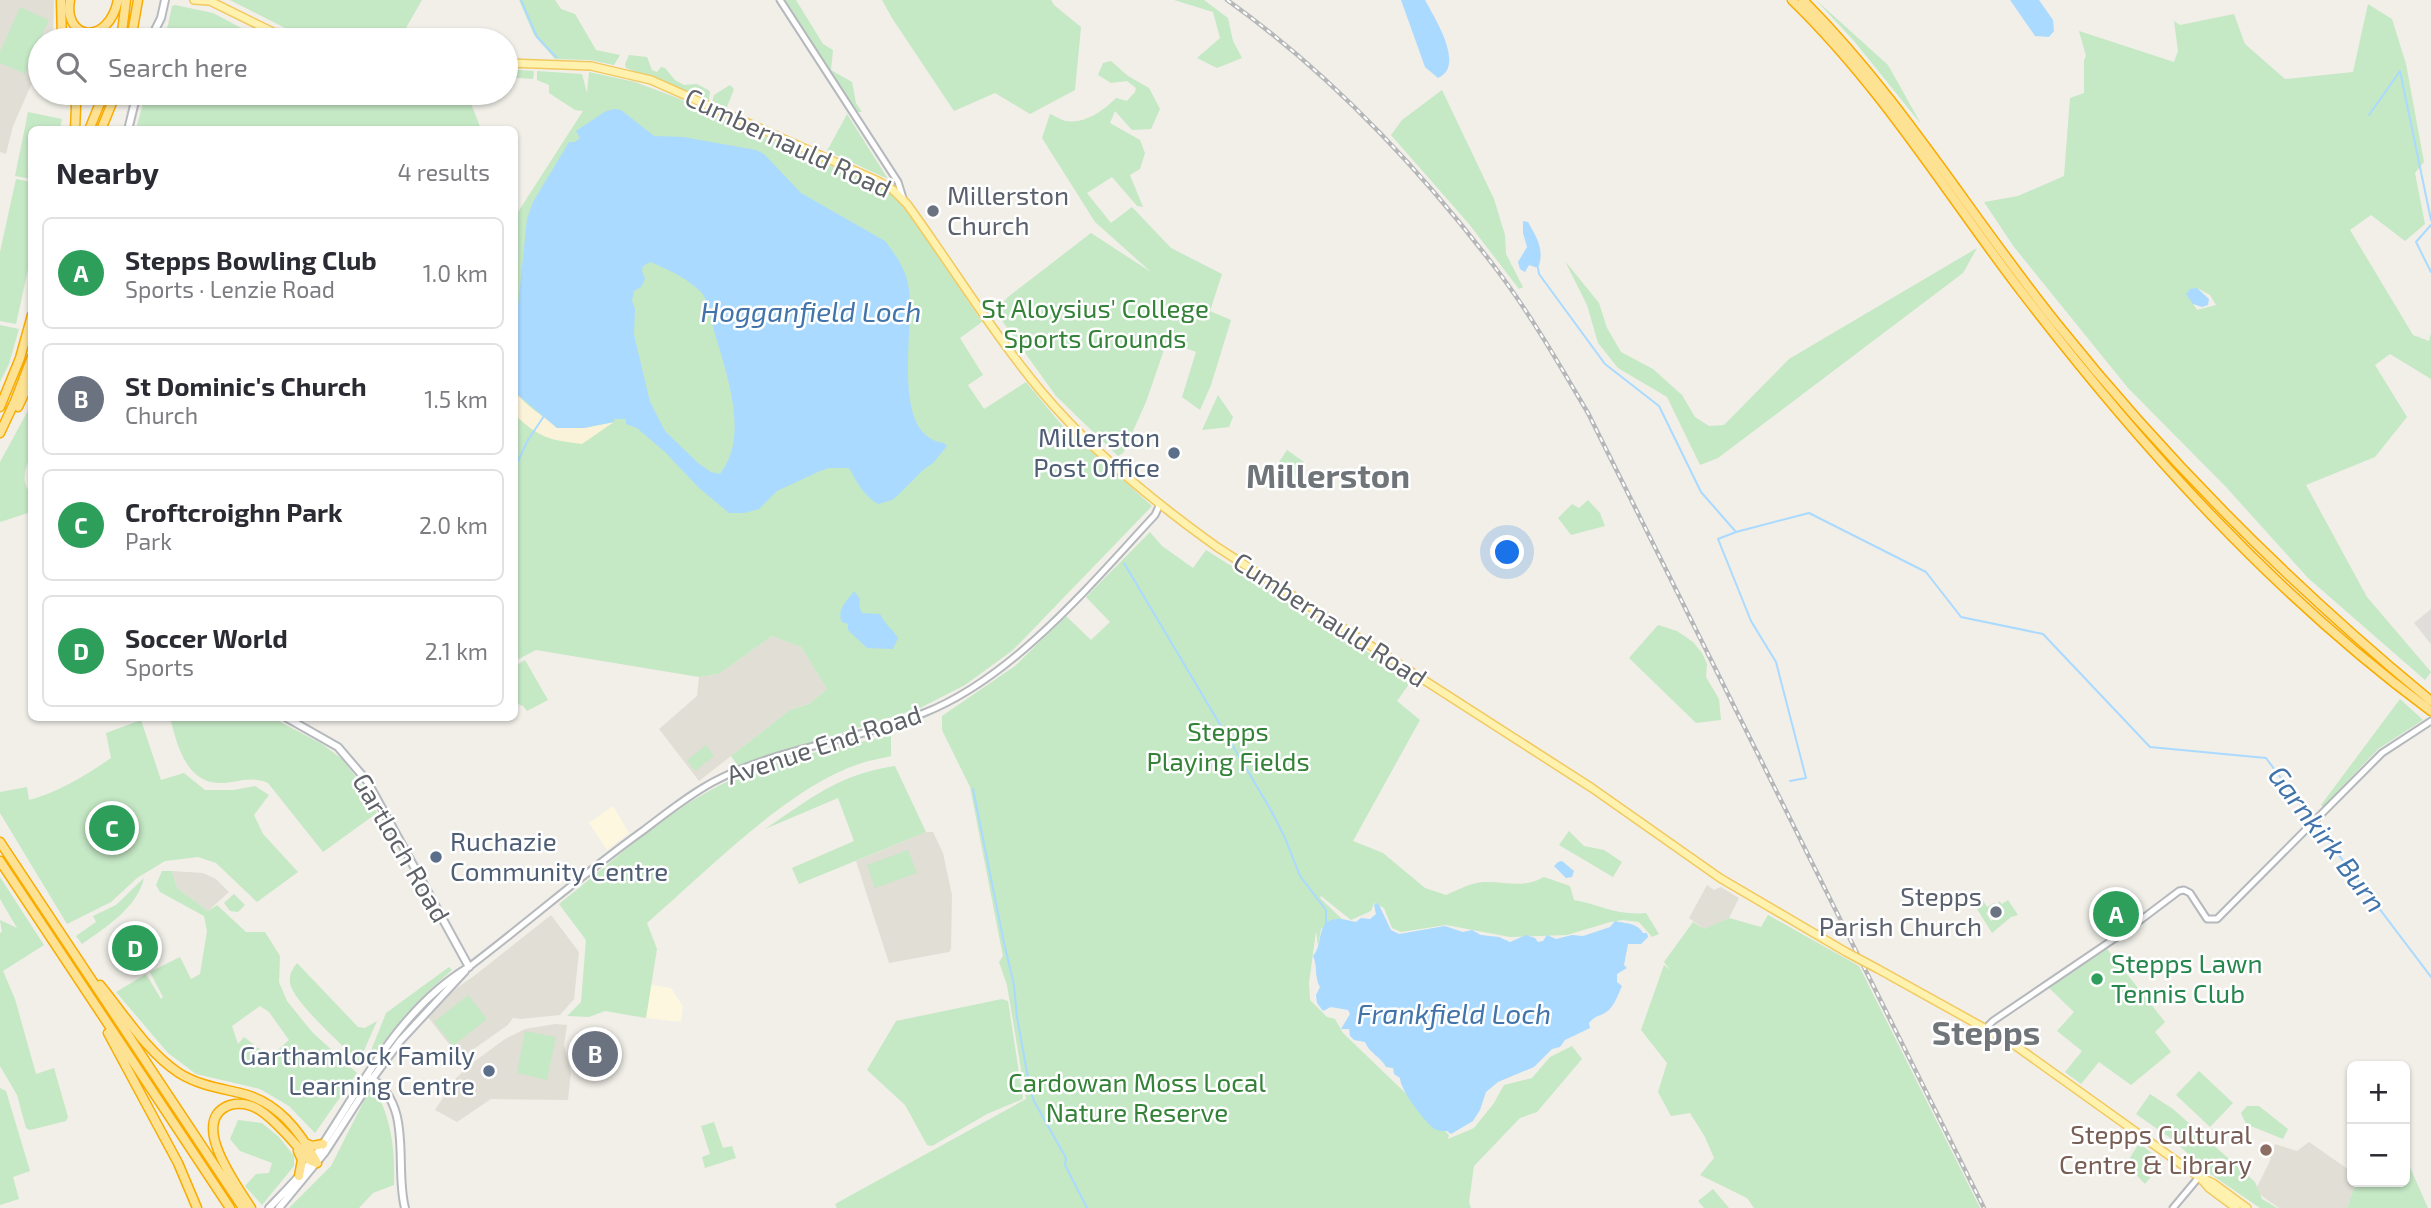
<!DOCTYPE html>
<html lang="en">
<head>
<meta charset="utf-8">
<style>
  body { margin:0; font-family:"Exo 2",sans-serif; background:#f2f2f3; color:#2b2b33 }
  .controls { position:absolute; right:21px; bottom:21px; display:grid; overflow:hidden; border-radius:10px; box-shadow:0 2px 5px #0004 }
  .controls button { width:63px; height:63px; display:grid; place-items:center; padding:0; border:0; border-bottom:2px solid #e1e1e2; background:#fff; color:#2b2b33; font:35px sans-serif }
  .you { position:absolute; left:1508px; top:553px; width:24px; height:24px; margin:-18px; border:5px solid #fff; border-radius:50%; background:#1a73e8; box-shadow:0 0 0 10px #1a73e833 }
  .badge { display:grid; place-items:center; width:46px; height:46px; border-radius:50%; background:#111827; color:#fff; font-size:23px; font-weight:700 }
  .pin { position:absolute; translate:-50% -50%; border:4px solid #fff; box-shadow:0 2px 7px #0006 }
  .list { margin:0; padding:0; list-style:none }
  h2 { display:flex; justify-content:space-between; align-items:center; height:91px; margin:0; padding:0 28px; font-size:30px }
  h2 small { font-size:23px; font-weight:400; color:#7c7c81 }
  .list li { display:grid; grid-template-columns:46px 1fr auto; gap:21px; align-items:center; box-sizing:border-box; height:112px; margin:0 14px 14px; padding:0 14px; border:2px solid #e1e1e2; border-radius:10px }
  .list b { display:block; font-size:26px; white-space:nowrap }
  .list p { margin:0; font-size:23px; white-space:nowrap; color:#7c7c81 }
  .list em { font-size:23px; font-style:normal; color:#7c7c81 }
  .icon { flex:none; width:38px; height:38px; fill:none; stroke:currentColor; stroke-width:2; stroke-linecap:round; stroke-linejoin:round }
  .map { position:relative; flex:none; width:2431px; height:1208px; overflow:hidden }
  .search { position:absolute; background:#fff; box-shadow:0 2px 5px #0004; left:28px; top:28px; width:490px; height:77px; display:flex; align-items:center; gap:18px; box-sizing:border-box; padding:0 24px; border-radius:38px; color:#7c7c81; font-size:26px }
  .panel { position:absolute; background:#fff; box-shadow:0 2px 5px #0004; left:28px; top:126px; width:490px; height:595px; border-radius:10px }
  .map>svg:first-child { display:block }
</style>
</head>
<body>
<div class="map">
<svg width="2431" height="1208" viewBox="0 0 2431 1208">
  <rect width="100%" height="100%" fill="#f1efe8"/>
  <path fill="#fef7e0" d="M613,806L629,833L607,850L589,823Z
    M651,985L671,988L683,1006L681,1022L646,1018Z"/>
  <path fill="#e0deda" d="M2431,609V644L2414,623Z"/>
  <path fill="#e1ded6" d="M0,0H54L53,37L52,40H40V65L13,126L6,154L0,152Z
    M772,636L801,647L827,689L809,704L790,710L699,781L659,729L697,696L699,677L719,674Z
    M926,832H933L943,853L952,895L951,949L949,952L889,963L856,861Z
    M172,871L203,873L216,879L229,892L208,911L177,888Z
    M1707,885L1714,890L1721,887L1739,898L1729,918L1704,929L1689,918Z
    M551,915L579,952L574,999L560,1015L521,1019L513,1018L508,1025L468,1053L453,1049L427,1016L455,989L474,976Z
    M555,1024L567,1025L564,1045L571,1073L568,1100L491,1099L457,1122L435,1110L456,1078L475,1061L505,1039L525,1029Z
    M2309,1142L2352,1172V1182H2356L2347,1208H2279L2255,1191L2269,1163L2275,1144L2297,1151Z"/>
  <path fill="#c5e8c5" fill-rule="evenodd" d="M230,0H422L399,40H317L301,36Z
    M519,0H555L561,9L575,14L596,50L620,55L614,65L589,60L555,59L534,35Z
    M783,0H796L823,44L833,50L831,70L852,82L856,103L862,112H856Z
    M882,0H1051L1054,5L1081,27L1075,90L1030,114L995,93L954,111L892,18Z
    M1174,0H1204L1228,18L1233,41L1242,58L1217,68L1197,58L1220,38L1213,12Z
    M1816,0L1888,65L1921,124L1854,41Z
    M2368,4L2392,19L2406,64L2424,162L2415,173L2425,224L2405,241L2371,215L2350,230L2413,335L2429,341L2431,333V379L2390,354L2375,365L2407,417L2375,457L2306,485L2367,597L2431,672L2425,680L2308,578L2226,487L2128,388L2014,247L1984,202L2018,196L2064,176L2070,98L2084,93V60L2086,56L2079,31L2174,62L2178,51L2174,21L2180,25L2234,14L2245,44L2285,79L2353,72ZM2197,288L2210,295L2216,305L2197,310L2187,294Z
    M175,5L213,13L264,40H161L168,25L172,6Z
    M20,7L49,20L25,74L0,63V52Z
    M629,55L647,57L652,70L657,72L661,67L665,68L675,80L684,85L697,84L710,91L709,100L626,68L625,64Z
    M1111,61L1128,76L1149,88L1160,109L1151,129L1132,130L1115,111L1110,123L1140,140L1145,153L1140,169L1130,175L1143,207L1137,206L1112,177L1087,193L1111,223L1132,207L1171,248L1222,274L1210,311L1231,320L1211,385L1200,410L1182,397L1196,352L1167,341L1146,402L1123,453L1118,456L1056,396L995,311L1008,297L1091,233L1151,272L1095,222L1042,138L1050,114C1055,116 1061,120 1066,121C1085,124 1103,111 1116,98L1127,101L1135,92L1136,88L1127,81L1111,83L1098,75L1103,63Z
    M506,69L534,71L533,79L506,77Z
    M537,71L582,74L587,93L589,72L635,82L675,97L884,189L901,200L982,322L960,338L983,375L968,385L984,409L1026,382L1060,423L1152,506L1013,650L965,685L920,708L738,766L731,756L790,710L809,704L827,689L801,647L772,636L719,674L699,677L536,650L515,661V240L518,212L583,111L575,110L549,93V85L537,80Z
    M730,85L734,89L727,107L712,102L714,95Z
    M1442,90L1494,199L1505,235L1506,254L1523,287L1519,289L1469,224L1391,135L1402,120Z
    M146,93H469L470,101L481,129H136Z
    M28,112L62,119L60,129L32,130L31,179L15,176Z
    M847,114L888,179L827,151Z
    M16,179L32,182L31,256L16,324L0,321V252Z
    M1977,248L1963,273L1718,458L1700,465L1667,397L1618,368L1598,343L1587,305L1565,261L1599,303L1607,328L1621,352L1653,369L1682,395L1695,417L1709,426L1724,425L1789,359Z
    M0,325L19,329L9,364L0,382Z
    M1218,395L1233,417L1229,427L1202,430Z
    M31,405C32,418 33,432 32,446C30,464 17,477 31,494V512L0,522V462Z
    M1287,450L1304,462L1290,483L1273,471Z
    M1588,500L1600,513L1605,526L1571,535L1558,518L1572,504L1579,508Z
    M1150,532L1162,546L1193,568L1206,550L1412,680L1397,701L1420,720L1353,841L1383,853L1425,888L1446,895C1458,890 1470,883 1483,882C1505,881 1524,889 1544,877L1570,886L1574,900C1601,905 1618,916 1646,913L1659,934L1652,937L1639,922L1623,920L1610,922L1567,935L1510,937L1446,925L1401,932L1392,928L1384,908L1374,903L1371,911L1351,920L1321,896L1320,898L1343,920L1336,919L1321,929L1318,946L1316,931L1309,983L1310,1000L1327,1017L1335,1019L1343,1033L1449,1135L1448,1139L1474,1128L1494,1103L1504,1085L1532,1078L1550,1057L1572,1046L1582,1059L1537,1112L1520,1118L1474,1166L1469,1202L1471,1208H837L835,1204L1026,1099L1007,985L999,962L1003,956L1000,941L970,787L942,730V716L1015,666L1066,616L1091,640L1110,622L1086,597Z
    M1658,625L1677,631L1693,642L1702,653L1707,664L1706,677L1719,699L1721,720L1696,723L1629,658Z
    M525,660L548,700L527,711L523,706L518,704L515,692V666Z
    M2400,699L2423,720L2378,749L2323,807L2321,805Z
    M170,718H273L322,744L342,759L356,777L377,813L323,852L268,783C247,775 239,783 219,783C185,782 177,743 170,718Z
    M141,720L161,780L184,773L205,790H234L255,786L269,795L254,815L263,834L298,872L257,902L216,863L198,857L165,861L137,878L111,902L67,924L0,813V792L27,787L29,800C59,792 85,776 111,758L106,733Z
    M891,735V756C880,759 869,760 859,764C788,787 705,873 647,923L657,949L646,1018L605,1011L589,1017L567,1016L581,1002L586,940L559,904C615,860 675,802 742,775C789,756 841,747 891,735Z
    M706,745L714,756L695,771L687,760Z
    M895,766L926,832L799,884L792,868L854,841L838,798L765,829C810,799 839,774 895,766Z
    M1569,831L1584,846L1604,850L1622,862L1613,877L1559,845Z
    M908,850L917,873L875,888L867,865Z
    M162,871H172L177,888L208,911L217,905L246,932H265L280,956L279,982L287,1001L312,1032L357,1073L315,1133L289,1106L260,1089L196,1074L168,1053L116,992L146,974L161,999L163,997L150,972L180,957L191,979L200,974L207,931L204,916L160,892L156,885ZM260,1006L269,1012L289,1040L270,1057L244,1037L238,1044L232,1026Z
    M0,877L44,945L3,971L15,999L36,1074L54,1068L68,1117L66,1121L30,1130L26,1128L17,1095L0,1066V933L2,932L0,920L17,928L0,899Z
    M144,878C137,908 106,927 82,944L76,936L96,922L93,916L116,905Z
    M2122,891L2140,917L2111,937L2093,911Z
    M234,894L245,905L238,912L230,911L224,903Z
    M1982,899L1987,907L1994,903L1997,907L1986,913L1991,921L2005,913L1998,902L1999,901L2002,904L2008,900L2018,915L2011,917L1992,933L1974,904Z
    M1768,915L1859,966L1980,1208H1754L1747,1198L1700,1175L1714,1158L1705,1137L1690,1113L1671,1116L1658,1092L1667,1063L1641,1030L1664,965L1670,970L1664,962L1693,922L1704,929L1729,918L1761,927Z
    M2107,949L2165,1022L2155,1032L2171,1052L2131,1085L2099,1062L2081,1084L2065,1072L2082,1051L2057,1031L2074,1012L2049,988Z
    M297,963L358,1027L365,1028L377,1021L359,1062C344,1046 293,1002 290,983C289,974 292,970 297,963Z
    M449,967L452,970C421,996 397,1024 373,1056L370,1053L386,1013Z
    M468,995L487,1019L453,1046L434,1022Z
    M1002,999L1008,1001L1023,1099L987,1114L932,1146L927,1145L905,1105L867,1070L896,1021Z
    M525,1031L556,1037L547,1080L517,1073Z
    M2199,1071L2233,1103L2210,1127L2176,1095Z
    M0,1088L6,1091L30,1171L13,1177L19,1199L0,1205Z
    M369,1091H376C392,1122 395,1150 394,1185L373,1193L359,1208H289L331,1166Z
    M2150,1094L2173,1109L2255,1182L2262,1199L2277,1208H2260L2209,1173L2173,1140L2136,1114Z
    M2247,1106H2259L2288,1129L2283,1139L2246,1124L2241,1113Z
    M238,1120L262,1123L279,1137L294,1156V1166L262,1205L245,1186L256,1174L269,1173L272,1163L240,1151L230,1139Z
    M714,1122L723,1148L732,1146L736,1158L705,1168L702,1157L710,1154L701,1126Z
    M2139,1143L2163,1162L2145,1184L2126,1164Z
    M2405,1156L2428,1208H2347L2356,1182H2405Z
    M1713,1189L1729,1208H1704L1698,1201Z"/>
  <path fill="#fbf3d9" d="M514,390C525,406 543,415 557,428H584L614,422L582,444C550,440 539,438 515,415Z"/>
  <path fill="#aadaff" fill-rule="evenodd" d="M1401,0H1425C1434,17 1466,66 1438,78L1425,67Z
    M2010,0H2039L2053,20L2054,31L2049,37L2035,36Z
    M615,109L621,110L654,136L683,137L756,150L764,154L801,193L885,241C895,254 905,268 908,284C917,322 887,436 944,443L947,446L933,463L924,469L898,495L892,500L878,504C863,495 857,482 849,468H829L820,471L777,491L759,509L744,513H729L698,487L665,452L637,428L626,424V419H614V422L584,428H557L518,395L515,390V335L527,219L533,202L569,142H575L580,138L576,131L606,111ZM650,262C668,269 687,278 701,292C708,299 710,317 713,327C725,370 751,435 720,474L711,472L698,463L665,431L650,402L634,335L635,309L632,301L634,291L641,287L645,279L642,271L643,266Z
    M1523,221L1528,222C1537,238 1545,250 1538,268L1529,265L1525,272L1520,269L1518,262L1527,247L1523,233Z
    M2197,288L2209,299L2208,305L2202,307L2193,304L2186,294L2190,289Z
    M854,591L860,599L859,606L862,613L880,614C885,624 892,629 898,638L893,649L867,648L848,630V624L842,622C836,610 847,601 854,591Z
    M1562,861L1574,871L1572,877L1566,878L1554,866L1558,862Z
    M1376,903L1379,905L1391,930L1399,934L1445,926L1463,932L1472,930L1481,935L1499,937L1510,942L1526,935L1535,938L1538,942L1543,941L1547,935L1556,939L1572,935L1583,936L1610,927L1615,921C1625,924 1637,922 1643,933H1647L1648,937L1641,944H1628L1624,965L1627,968L1617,974V982L1622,986C1618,995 1613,1010 1603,1014C1596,1017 1594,1017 1589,1023L1590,1028L1565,1040L1560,1047L1552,1049L1534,1067L1498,1082L1486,1092L1480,1110L1473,1121L1451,1134L1447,1131C1441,1131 1436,1131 1431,1126C1422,1118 1400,1089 1400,1078L1394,1074L1393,1068L1386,1067C1381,1057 1369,1053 1365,1042L1354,1040L1350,1036L1349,1029H1341L1350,1014L1348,1010L1331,1007L1323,1011L1317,1003L1316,995L1320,987C1314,977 1318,967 1313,956C1324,945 1315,918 1339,919C1345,919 1350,921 1356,922L1361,918L1370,919L1376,914L1374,905Z"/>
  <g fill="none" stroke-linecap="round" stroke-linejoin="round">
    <path stroke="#aadaff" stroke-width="2" d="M521,0L537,37L556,57
      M2369,115L2400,71L2431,220
      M2431,225L2416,242L2431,272
      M1538,268L1539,274L1605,364L1659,406L1701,492L1736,532L1809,513L1926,572L1961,617L2043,634L2150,747L2266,758L2312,820
      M514,469L528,440L544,416
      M1736,532L1718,539L1751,621L1776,662L1806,778L1790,781
      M1124,563L1272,812L1285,838L1300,876L1326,910V923
      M973,789L1004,943L1014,985L1017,1017L1030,1089L1034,1101L1066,1158L1065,1165L1087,1208
      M2316,825L2431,977"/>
    <g stroke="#b5b8bc" stroke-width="9">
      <path id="tertiary" d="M780,0L898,182L903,198
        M469,967C528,922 584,873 644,830C666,813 689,795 713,782C779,747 856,741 924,713C1013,678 1091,584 1155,515L1160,504
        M1986,1028L1993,1021L2130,928L2179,891L2184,890L2190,893L2207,919H2217L2382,753L2431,721
        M2173,1208L2199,1177"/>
    </g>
    <g stroke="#b6babf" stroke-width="10">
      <path id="secondary" d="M150,40L161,18L165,0
        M128,130L137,93
        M287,718L338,747L367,781L469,967
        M371,1078C414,1106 394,1166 405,1208
        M269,1208C285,1191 302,1175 315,1156C359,1091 399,1008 469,967
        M279,1208L325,1152L372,1079L400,1041L465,971"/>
    </g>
    <g stroke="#f2c960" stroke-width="10">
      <path id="primary" d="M194,0L209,1
        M208,0L289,40
        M506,63L591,66L651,80L878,181L893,190L907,204C952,266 992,332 1041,391C1091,451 1154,502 1217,547L1592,788L1720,878L1846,952
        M1878,969L2013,1044L2199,1177L2213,1183L2247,1208
        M2202,1180L2209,1188L2236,1208"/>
    </g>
    <g stroke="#f9ab00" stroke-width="11">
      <path id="motorway" d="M61,0L62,40
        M70,0C63,40 108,47 118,0
        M1792,0C1882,87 1946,193 2021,291C2140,446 2274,595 2431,711
        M1803,0C1902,99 1971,217 2058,325C2169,464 2294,588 2431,701
        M121,40L126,0
        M131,40L138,0
        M74,93L76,107L75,130
        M89,130L104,93
        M101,130L116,93
        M0,407L20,358L32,315
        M18,407L32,377
        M0,433L15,401L32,357
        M0,842L243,1208
        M0,861L230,1208
        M100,985C124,1014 147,1052 179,1073C198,1085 219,1088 240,1093C277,1101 300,1131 317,1163
        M108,1033L178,1163L197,1208
        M305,1143L312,1146L323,1144
        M298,1151L302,1160L299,1176
        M251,1208C238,1187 187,1120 230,1105C241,1102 252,1105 261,1111C280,1124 295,1145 311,1161L317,1163"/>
    </g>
    <use href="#tertiary" stroke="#fff" stroke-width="5"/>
    <use href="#secondary" stroke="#fff" stroke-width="6"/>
    <use href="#primary" stroke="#fff2af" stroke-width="7"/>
    <use href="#motorway" stroke="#fde293" stroke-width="8"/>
    <g stroke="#b6b7b8" stroke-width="4.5">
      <path id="rail" d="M1227,0C1331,74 1420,169 1497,270C1531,315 1559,364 1588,413L1984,1208"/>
    </g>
    <use href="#rail" stroke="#fff" stroke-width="2" stroke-dasharray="5" stroke-linecap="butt"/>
    <g stroke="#f2c960" stroke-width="10" stroke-linecap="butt">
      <path id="primary-bridge" d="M1846,952L1878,969"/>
    </g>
    <use href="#primary-bridge" stroke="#fff2af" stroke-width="7"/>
  </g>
  <g fill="#6b7280" stroke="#fff" stroke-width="2.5">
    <circle cx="933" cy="211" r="7"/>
    <circle cx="1996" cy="912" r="7"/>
  </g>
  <g fill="#5c6f8a" stroke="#fff" stroke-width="2.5">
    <circle cx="1174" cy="453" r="7"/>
    <circle cx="436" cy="857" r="7"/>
    <circle cx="489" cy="1071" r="7"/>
  </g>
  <circle fill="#2e9e5b" stroke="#fff" stroke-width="2.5" cx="2097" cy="979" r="7"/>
  <circle fill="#8d6e63" stroke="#fff" stroke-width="2.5" cx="2266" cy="1150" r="7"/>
  <g text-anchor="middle" stroke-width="5" stroke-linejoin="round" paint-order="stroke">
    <g font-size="26" fill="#5f6368" stroke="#fff">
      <text transform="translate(788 143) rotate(25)" y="9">Cumbernauld Road</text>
      <text transform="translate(1330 620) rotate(33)" y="9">Cumbernauld Road</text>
      <text transform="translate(824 745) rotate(-18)" y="9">Avenue End Road</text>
      <text transform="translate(401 848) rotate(60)" y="9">Gartloch Road</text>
    </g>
    <g font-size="26" fill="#5b616d" stroke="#fff" text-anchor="start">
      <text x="947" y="205">Millerston<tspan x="947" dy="30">Church</tspan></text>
      <text x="1982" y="906" text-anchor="end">Stepps<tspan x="1982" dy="30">Parish Church</tspan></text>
    </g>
    <g font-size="26" fill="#348238" stroke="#fff">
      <text x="1095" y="318">St Aloysius' College<tspan x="1095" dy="30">Sports Grounds</tspan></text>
      <text x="1228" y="741">Stepps<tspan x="1228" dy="30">Playing Fields</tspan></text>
      <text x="1137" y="1092">Cardowan Moss Local<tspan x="1137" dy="30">Nature Reserve</tspan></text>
    </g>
    <g font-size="26" fill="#4e5e75" stroke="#fff" text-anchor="end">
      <text x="1160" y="447">Millerston<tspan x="1160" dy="30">Post Office</tspan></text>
      <text x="450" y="851" text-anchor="start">Ruchazie<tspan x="450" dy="30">Community Centre</tspan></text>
      <text x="475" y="1065">Garthamlock Family<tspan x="475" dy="30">Learning Centre</tspan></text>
    </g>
    <g font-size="26" fill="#27864d" stroke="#fff" text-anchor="start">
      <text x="2111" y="973">Stepps Lawn<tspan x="2111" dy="30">Tennis Club</tspan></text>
    </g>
    <g font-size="26" fill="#785e54" stroke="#fff" text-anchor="end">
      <text x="2252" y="1144">Stepps Cultural<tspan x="2252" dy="30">Centre &amp; Library</tspan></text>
    </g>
    <g font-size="28" font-style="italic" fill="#4174aa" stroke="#fff">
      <text x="811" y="322">Hogganfield Loch</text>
      <text transform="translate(2327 839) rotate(53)" y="10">Garnkirk Burn</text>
      <text x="1454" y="1024">Frankfield Loch</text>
    </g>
    <g font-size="33" font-weight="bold" fill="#70757a" stroke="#fff">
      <text x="1328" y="488">Millerston</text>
      <text x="1986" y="1045">Stepps</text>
    </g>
  </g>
</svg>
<div class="controls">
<button>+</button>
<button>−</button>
</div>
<div class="you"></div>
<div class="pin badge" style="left:2116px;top:914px;background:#2e9e5b">A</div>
<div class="pin badge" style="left:595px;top:1054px;background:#6b7280">B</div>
<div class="pin badge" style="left:112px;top:828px;background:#2e9e5b">C</div>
<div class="pin badge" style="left:135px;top:948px;background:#2e9e5b">D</div>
<div class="search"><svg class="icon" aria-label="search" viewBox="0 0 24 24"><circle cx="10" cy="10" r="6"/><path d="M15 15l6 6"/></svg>Search here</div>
<section class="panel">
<h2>Nearby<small>4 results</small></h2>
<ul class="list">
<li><span class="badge" style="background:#2e9e5b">A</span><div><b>Stepps Bowling Club</b><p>Sports · Lenzie Road</p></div><em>1.0 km</em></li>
<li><span class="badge" style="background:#6b7280">B</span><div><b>St Dominic's Church</b><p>Church</p></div><em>1.5 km</em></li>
<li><span class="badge" style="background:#2e9e5b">C</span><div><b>Croftcroighn Park</b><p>Park</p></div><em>2.0 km</em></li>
<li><span class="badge" style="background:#2e9e5b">D</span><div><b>Soccer World</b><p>Sports</p></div><em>2.1 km</em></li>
</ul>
</section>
</div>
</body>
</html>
